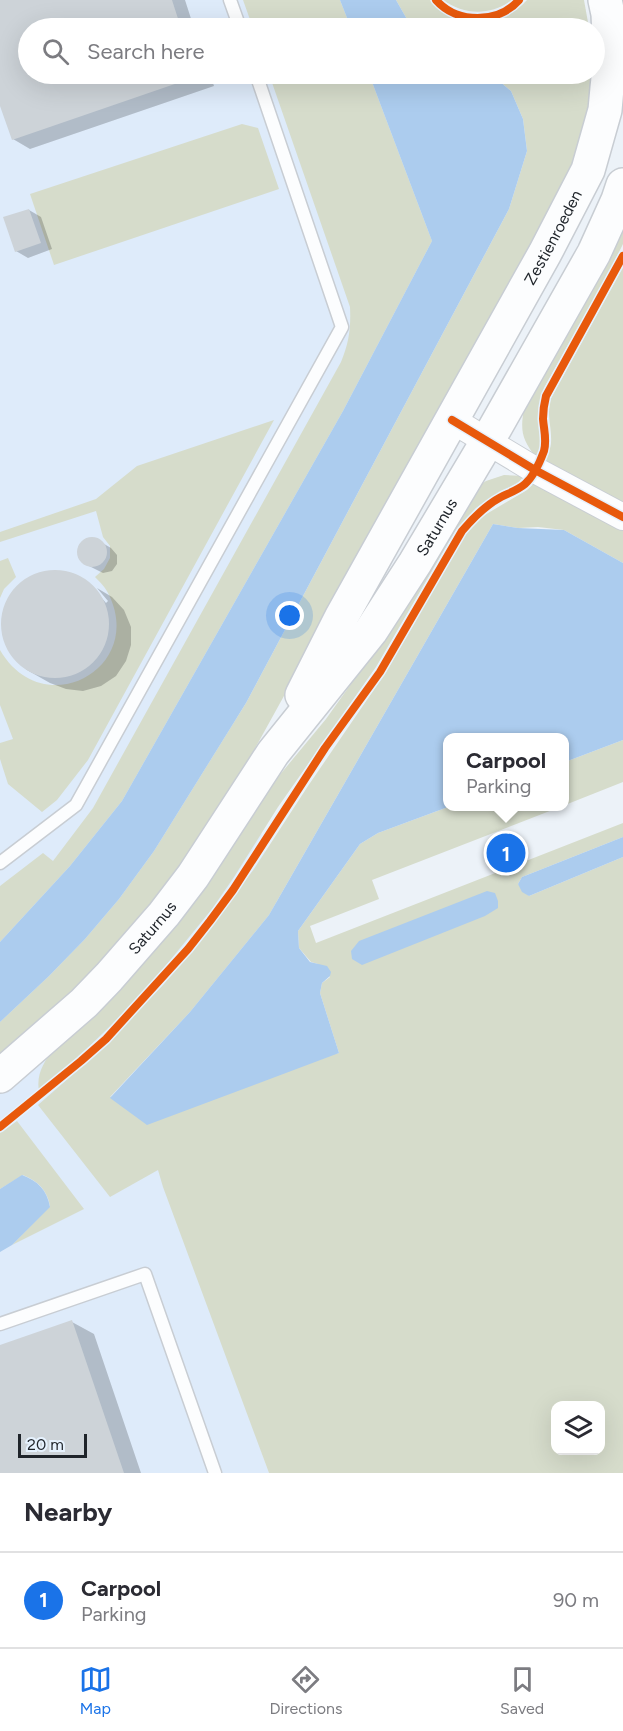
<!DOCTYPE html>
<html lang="en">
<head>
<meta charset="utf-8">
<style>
  body { margin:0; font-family:Figtree,sans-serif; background:#f2f2f3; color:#2b2b33 }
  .controls { position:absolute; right:18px; bottom:18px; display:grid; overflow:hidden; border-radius:12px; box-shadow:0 6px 24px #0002 }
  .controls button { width:54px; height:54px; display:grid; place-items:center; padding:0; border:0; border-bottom:2px solid #e1e1e2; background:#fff; color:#2b2b33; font:30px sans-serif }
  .scale { position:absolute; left:18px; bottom:15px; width:69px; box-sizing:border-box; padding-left:6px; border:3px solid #1f242a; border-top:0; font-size:16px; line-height:21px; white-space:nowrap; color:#1f242a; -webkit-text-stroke:4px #e6f2fe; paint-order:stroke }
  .you { position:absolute; left:290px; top:616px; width:21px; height:21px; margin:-15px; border:4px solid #fff; border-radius:50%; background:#1a73e8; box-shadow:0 0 0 9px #1a73e833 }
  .badge { display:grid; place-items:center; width:39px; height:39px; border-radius:50%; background:#1a73e8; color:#fff; font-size:20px; font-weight:700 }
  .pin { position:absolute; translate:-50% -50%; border:3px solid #fff; box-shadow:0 2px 6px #0006 }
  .popup { position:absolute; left:443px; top:733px; width:126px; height:78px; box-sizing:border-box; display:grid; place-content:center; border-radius:12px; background:#fff; filter:drop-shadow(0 2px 4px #0005); font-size:20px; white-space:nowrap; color:#7c7c81 }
  .popup b { font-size:22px; color:#2b2b33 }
  .popup::after { content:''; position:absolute; left:50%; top:100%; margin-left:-12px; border:12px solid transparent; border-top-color:#fff }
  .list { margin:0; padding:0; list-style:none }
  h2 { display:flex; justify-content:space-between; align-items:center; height:78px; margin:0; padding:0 24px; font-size:26px }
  h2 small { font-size:20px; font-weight:400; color:#7c7c81 }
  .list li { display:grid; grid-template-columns:39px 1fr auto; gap:18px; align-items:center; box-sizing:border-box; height:96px; padding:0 24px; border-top:2px solid #e1e1e2 }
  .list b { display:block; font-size:22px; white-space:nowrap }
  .list p { margin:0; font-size:20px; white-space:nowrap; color:#7c7c81 }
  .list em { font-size:20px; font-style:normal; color:#7c7c81 }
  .icon { flex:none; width:33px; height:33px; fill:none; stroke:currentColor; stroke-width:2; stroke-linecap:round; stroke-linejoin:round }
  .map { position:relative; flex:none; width:623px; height:1473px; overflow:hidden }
  .search { position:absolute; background:#fff; box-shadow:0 6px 24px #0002; left:18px; right:18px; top:18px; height:66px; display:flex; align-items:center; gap:15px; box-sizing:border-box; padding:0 21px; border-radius:33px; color:#7c7c81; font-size:22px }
  .sheet { height:174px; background:#fff }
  nav { display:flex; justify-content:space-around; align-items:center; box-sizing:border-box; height:84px; border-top:2px solid #e1e1e2; background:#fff; font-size:16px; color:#7c7c81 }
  nav a { display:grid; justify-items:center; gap:3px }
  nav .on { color:#1a73e8 }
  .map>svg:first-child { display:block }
</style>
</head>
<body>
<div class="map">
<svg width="623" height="1473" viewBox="0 0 623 1473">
  <rect width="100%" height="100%" fill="#ecf2f8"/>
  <path fill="#deebfa" d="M0,0H359L369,28H28V74H386L448,244L225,662L285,944L260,1448L269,1473H0Z"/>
  <path fill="#d6dccb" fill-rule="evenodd" d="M243,0H340L351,28H253Z
    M396,0H430C457,31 499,30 527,0H584L589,28H412Z
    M443,0H512C490,16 464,15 443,0Z
    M269,74H369L432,241L343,411L122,801L70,866L0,942V886L43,853L53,861L93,808L341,362C349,343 351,328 350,307Z
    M491,74H592L591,96L586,129L567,183L236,783L177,877L81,987L0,1060V1022L49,976L85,939L119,899L154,851L246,703L509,209L527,151L523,119L511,91Z
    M242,124L258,128L279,189L54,265L30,194Z
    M623,220V244L611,268L544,388L538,411L540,439V448L536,457C522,440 520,430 524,409Z
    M623,267V507L544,462C547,456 550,450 551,443C552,425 546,417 551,398Z
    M274,420L88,760L57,800L42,812L8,784L0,759V743L13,739L0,705V650C43,724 145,669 109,595C106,588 100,582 95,577L104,569L110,558V546L103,537L96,511L0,542V532L96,499L137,466Z
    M504,475L524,476L518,483L492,497L476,508L456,530L376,667L278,807L234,877L212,909L158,975L131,1006L73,1062L39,1091C36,1074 44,1062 54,1048L326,719L363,667L477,487L486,481Z
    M535,482L623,531V563L564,530L538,527L518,528L493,524L269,915L190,1012L110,1097L339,1053L320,993L322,983L330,977L318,964L311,962L299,948L298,931L360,844L378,833L448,807H560L372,880L379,899L310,926L316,943L623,823V837L522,877L518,884L529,896L623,857V1473H269L163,1187L158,1170L110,1197L38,1105L95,1055L163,985L189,955L254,869L308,786L386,672L465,535L483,516L527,490ZM556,1406H600V1450H556Z
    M8,558L16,577L4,589L0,598V561Z
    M623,740V782L565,805V762Z
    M17,1121L84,1209L12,1245L50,1206C47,1190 38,1181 23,1175L0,1189V1133Z"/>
  <path fill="#acccee" d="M340,0H396L412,28H351Z
    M369,74H491L511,91L523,119L527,151L509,209L246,703L154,851L119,899L85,939L49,976L0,1022V942L70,866L122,801L343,411L432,241Z
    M493,524L518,528L564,530L623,563V740L565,762L564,738H448V807L378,833L360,844L298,931L299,948L310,962L327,966L331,972L330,976L322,983L320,993L339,1053L147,1125L110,1098L190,1012L269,915Z
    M623,837V857L529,896L522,892L518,884L522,877Z
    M487,891L495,893L498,901V908L485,916L362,965L352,959L351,951L359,941Z
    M22,1175C38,1181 47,1190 50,1207L12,1245L0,1252V1189Z"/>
  <path fill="#0003" d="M0,0H185L194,28H28V74H210L214,86L30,149L13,139L0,101Z
    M29,210L41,217L52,249L28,258L16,251Z
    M90,539L99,541L111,548L117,555V564L112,571L103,573L83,563L78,555L80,546L82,543Z
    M56,571L74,574L90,584L106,603L108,601L97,588L112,597L124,610L131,627V645L126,661L116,676L101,686L83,691L66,689L50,683L27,670L14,658L6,643L2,627L4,610L11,594L23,582L39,574Z
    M72,1322L94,1334L141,1473H0V1346Z"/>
  <path fill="#cdd3d8" d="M0,0H172L181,28H28V74H197L198,76L12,140L0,106Z
    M29,209L41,243L15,252L3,217Z
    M77 552a15 15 0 1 1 30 0a15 15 0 1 1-30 0Z
    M1 624a54 54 0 1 1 108 0a54 54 0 1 1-108 0Z
    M72,1320L124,1473H0V1345Z"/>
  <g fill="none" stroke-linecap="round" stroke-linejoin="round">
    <g stroke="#c8cdd3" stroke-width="15">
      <path id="lane" d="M230,0L240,28
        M0,863L76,805L342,327L256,74
        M0,1324L145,1274L215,1473"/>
    </g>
    <g stroke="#c8cdd3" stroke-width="28">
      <path id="street" d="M452,420L535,470L623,517"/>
    </g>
    <g stroke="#c8cdd3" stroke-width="36">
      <g id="secondary">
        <path id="s1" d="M302,695L342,616L545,253L588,170L605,110L607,88L610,59L608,14L605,0"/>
        <path id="s2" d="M0,1076L84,1003L109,977L164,914L193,876L273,753L371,631L415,563L487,442L594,253L618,200L623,185"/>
      </g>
    </g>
    <use href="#lane" stroke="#fcfdfe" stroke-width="12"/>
    <use href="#street" stroke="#fcfdfe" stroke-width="26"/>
    <use href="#secondary" stroke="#fcfdfe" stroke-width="33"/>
    <g stroke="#e6f2fe" stroke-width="11">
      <path id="cycleway" d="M436,0C457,24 498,24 519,0
        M452,420L535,470L623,517
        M0,1127L81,1061L106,1039L188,949L210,921L233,890L325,748L380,672L462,531C473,518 486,505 501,497C509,493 518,490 525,484C534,476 540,462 544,451C547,440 544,431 543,419C543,411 544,404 546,396L623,256"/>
    </g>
    <use href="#cycleway" stroke="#e8590c" stroke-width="8"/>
  </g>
  <g text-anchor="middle" stroke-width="4.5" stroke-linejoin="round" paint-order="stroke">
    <g font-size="16" fill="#1f242a" stroke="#e6f2fe">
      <text dy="6" stroke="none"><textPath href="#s1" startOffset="522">Zestienroeden</textPath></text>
      <text dy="6" stroke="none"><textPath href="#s2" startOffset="705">Saturnus</textPath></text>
      <text dy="6" stroke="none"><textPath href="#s2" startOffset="213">Saturnus</textPath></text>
    </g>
  </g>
</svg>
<div class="controls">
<button><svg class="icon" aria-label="layers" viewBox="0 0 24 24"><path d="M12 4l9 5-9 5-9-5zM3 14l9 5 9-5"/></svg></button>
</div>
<div class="scale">20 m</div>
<div class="you"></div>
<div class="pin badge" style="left:506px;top:853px">1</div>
<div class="popup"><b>Carpool</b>Parking</div>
<div class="search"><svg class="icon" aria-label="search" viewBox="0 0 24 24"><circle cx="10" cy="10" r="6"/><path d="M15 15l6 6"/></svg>Search here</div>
</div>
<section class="sheet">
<h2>Nearby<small></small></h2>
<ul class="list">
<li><span class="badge">1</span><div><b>Carpool</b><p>Parking</p></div><em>90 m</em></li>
</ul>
</section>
<nav>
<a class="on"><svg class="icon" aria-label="map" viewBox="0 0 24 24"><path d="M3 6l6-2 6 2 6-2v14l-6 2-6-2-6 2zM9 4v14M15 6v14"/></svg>Map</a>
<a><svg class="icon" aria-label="directions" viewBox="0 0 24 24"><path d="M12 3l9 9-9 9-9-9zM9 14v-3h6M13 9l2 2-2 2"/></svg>Directions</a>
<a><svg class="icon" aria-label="saved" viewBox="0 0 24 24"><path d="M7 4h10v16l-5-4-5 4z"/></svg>Saved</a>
</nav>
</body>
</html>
